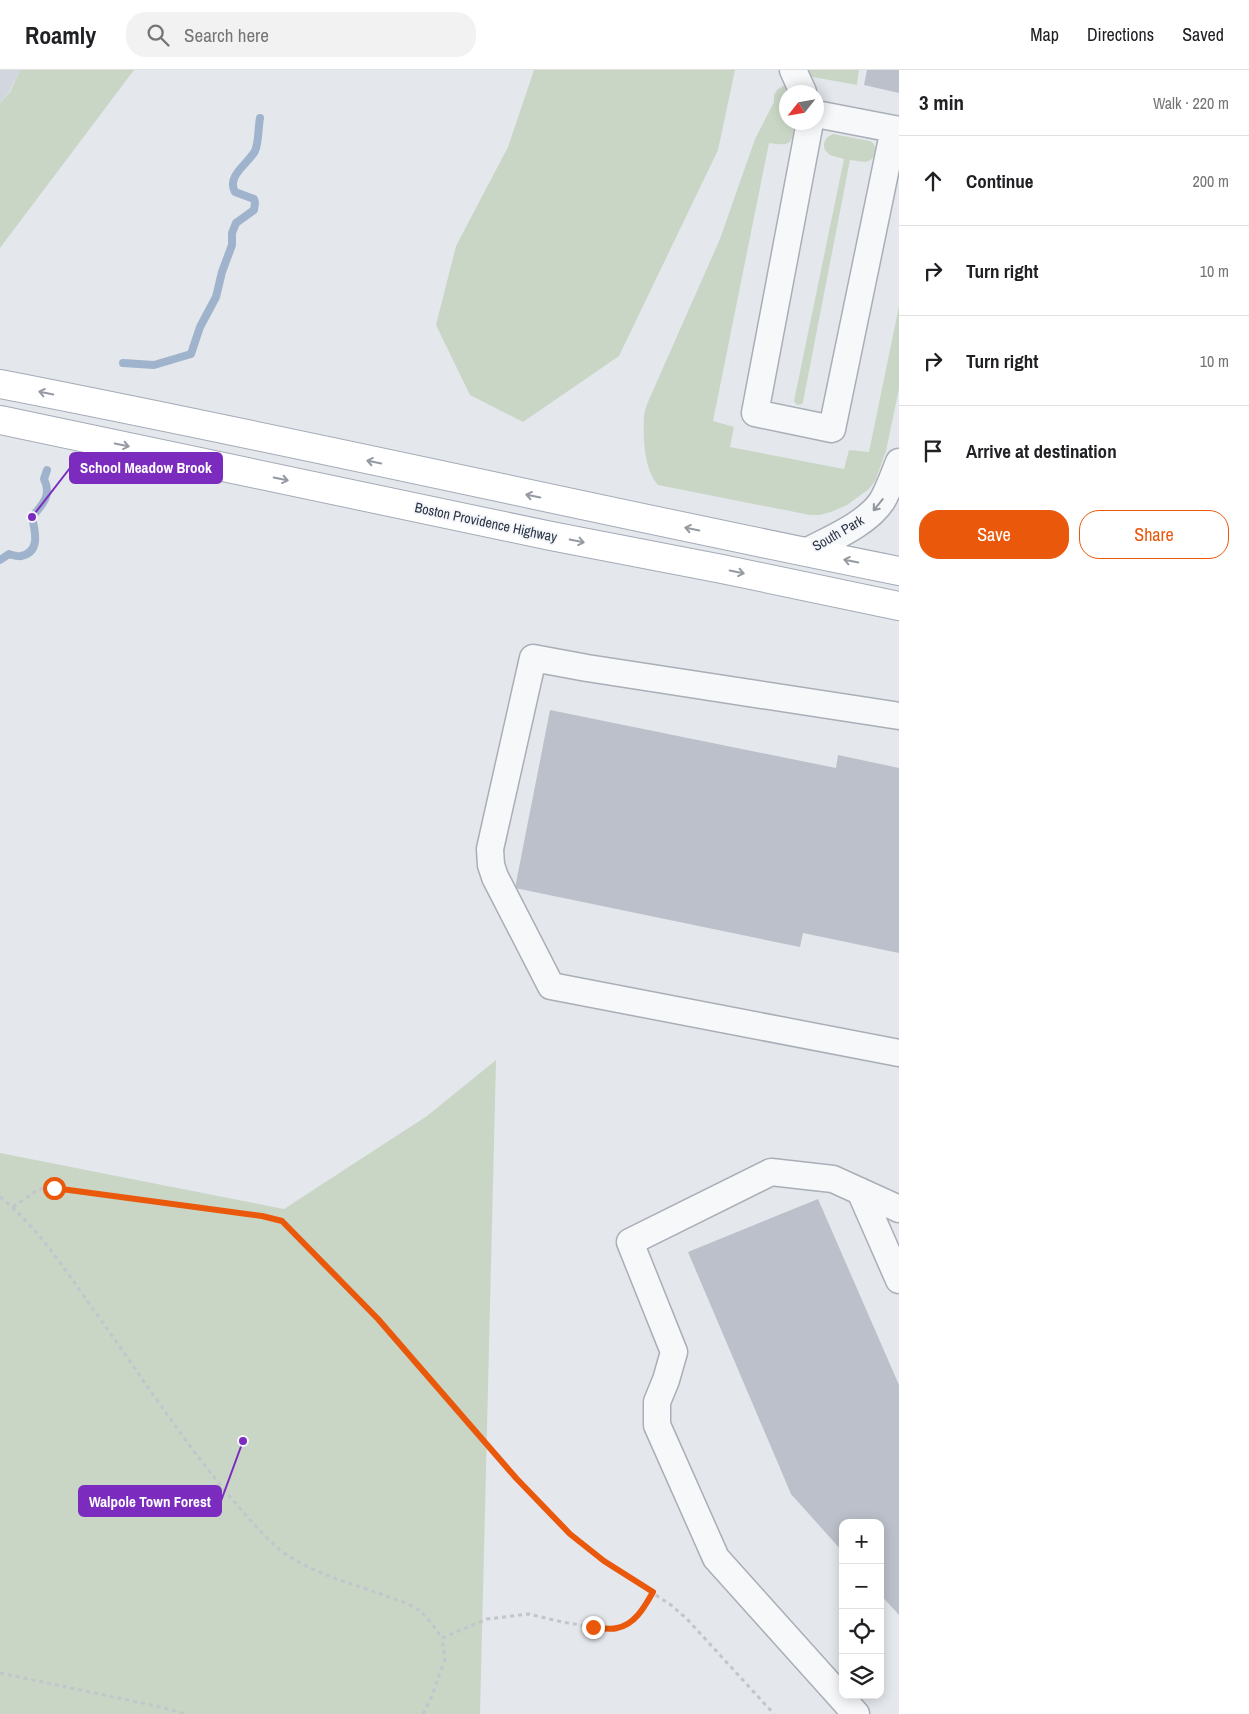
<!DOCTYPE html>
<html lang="en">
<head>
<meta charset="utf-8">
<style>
  body { margin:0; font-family:"Archivo Narrow",sans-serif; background:#f2f2f2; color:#202124 }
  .controls { position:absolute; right:15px; bottom:15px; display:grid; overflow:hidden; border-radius:10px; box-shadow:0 2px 12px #0003 }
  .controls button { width:45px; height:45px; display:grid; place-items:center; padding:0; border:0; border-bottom:1px solid #e0e0e0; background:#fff; color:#202124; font:25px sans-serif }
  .compass { position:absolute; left:779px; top:15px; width:45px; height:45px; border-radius:50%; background:#fff; box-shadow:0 2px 12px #0003; rotate:239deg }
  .stop { position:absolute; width:15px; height:15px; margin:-11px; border:4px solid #ea580c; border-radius:50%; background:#fff }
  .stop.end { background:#ea580c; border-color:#fff; box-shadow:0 1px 5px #0008 }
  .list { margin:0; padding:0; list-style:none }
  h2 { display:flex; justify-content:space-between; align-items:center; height:65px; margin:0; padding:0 20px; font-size:21px }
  h2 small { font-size:16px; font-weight:400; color:#757577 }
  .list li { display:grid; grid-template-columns:32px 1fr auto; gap:15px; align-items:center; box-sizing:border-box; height:90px; padding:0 20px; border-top:1px solid #e0e0e0 }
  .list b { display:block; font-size:19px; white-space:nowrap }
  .list em { font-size:16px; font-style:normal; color:#757577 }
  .actions { display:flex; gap:10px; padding:15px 20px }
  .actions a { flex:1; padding:11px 0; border:1px solid #ea580c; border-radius:20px; text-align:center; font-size:18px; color:#ea580c }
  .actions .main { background:#ea580c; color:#fff }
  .icon { flex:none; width:28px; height:28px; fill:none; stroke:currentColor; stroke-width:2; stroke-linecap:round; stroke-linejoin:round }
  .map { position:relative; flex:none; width:899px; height:1644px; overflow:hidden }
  header { display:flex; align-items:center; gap:30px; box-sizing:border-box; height:70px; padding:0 25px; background:#fff; border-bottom:1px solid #e0e0e0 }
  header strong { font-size:24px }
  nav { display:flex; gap:28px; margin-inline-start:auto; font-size:18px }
  .search { width:350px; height:45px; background:#f2f2f2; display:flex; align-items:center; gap:12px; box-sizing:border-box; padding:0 18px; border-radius:20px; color:#757577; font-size:19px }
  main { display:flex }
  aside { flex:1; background:#fff }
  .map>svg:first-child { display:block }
</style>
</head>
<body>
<header>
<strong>Roamly</strong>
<div class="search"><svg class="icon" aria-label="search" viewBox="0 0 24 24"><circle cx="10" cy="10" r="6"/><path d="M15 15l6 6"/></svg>Search here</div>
<nav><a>Map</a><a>Directions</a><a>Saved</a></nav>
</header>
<main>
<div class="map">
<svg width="899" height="1644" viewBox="0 0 899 1644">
  <rect width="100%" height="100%" fill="#e4e7ec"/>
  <path fill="#d2d6de" d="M0,0H20L9,22L0,33Z"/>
  <path fill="#c9d6c5" d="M20,0H134L0,178V33L10,22Z
    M534,0H735L718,80L619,286L523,352L470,325L436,255L456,176L508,77Z
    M807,0H859L857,15L807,6Z
    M786,14L790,22H786V52L797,53C791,75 791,76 769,73L713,351L734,357L730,377L844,399L849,380L869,382L899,236V319L886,381L875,411L869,419L847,435L831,442L819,445H810L658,415C644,399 643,368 644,348C644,340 648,332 651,325L720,169L755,69L774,32V25L777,20Z
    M833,64L870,71L874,74L876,83C870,96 861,91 850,90L803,332L802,334L797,335L794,331L844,89L830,85L825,80C822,72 826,67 833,64Z
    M496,990L480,1644H0V1083L284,1139L427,1046Z"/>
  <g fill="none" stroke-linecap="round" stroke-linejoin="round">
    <path stroke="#9fb4cc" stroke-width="8" d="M123,293L154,295L191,284L200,257L216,227L222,202L232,175V163L236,153L254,140L255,133L254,129L235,122C226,106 248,94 255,81C259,72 258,58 260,48
      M0,490L9,484C12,485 18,487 21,486C41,482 35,461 32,447C43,434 52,425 44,409L47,400"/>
  </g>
  <path fill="#bbc0ca" d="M867,0H899V23L864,15Z
    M550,640L836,698L838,685L899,698V883L803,863L800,877L515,818Z
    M818,1129L899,1315V1545L880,1524V1453H843V1482L791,1424L688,1182Z"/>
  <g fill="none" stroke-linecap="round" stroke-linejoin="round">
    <g stroke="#a9aeb7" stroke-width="29">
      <path id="minor" d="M793,0L803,22
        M816,44L899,60
        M810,52L755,343L832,359L894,59
        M806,482C830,469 867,454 882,431C889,419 894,404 899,392
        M899,646L587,598L533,588L490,779L491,795L495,807L551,916L899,983
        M860,1121L899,1210
        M856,1644L716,1488L657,1355V1332L666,1310L674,1282L630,1172L771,1102L833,1109L899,1139"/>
    </g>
    <g stroke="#a3abb8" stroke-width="30">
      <path id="major" d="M0,314C300,372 599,441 899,501
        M0,350L551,466L722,499L899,536"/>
    </g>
    <path stroke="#c2c5cb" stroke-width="3" stroke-dasharray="4 4" stroke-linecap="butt" d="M0,1127C39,1158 67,1203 96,1243C151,1320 202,1401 268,1469C299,1501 346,1511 386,1526C395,1530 406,1532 414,1537C426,1544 434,1557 442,1568L487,1549L529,1544L562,1552L593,1557L617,1559L630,1553L641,1541L653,1522
      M13,1137L39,1119L54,1118L262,1146L282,1151L378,1249L516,1408L570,1464L604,1491L671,1535L687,1549L774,1644
      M0,1603L161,1637L186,1644
      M423,1644L431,1628L445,1589L442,1568"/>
    <use href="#minor" stroke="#f7f8fa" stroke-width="26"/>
    <use href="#major" stroke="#fff" stroke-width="28"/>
  </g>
  <defs><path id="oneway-shaft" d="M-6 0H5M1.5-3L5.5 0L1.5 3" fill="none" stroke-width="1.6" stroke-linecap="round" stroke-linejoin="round" transform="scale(1.25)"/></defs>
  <g stroke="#959aa2">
    <use href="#oneway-shaft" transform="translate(46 323) rotate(-169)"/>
    <use href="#oneway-shaft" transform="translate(122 375) rotate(12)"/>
    <use href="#oneway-shaft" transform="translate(374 392) rotate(-168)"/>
    <use href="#oneway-shaft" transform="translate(281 409) rotate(12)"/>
    <use href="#oneway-shaft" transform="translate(533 426) rotate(-168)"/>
    <use href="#oneway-shaft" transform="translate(692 459) rotate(-168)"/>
    <use href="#oneway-shaft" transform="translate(577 471) rotate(11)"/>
    <use href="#oneway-shaft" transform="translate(851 491) rotate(-169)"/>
    <use href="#oneway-shaft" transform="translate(737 502) rotate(12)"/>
  </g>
  <use stroke="#9196a0" href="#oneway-shaft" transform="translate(878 435) rotate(129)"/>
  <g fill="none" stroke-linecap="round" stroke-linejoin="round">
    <path stroke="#ea580c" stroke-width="6" d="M54,1118L262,1146L282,1151L378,1249L516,1408L570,1464L604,1491L653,1522C645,1536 635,1555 617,1558C610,1560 600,1558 593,1557"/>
  </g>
  <g text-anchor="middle" stroke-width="4" stroke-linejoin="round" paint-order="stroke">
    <g font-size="14" fill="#2b3445" stroke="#f4f6f9">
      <text transform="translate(486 452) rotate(12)" y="5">Boston Providence Highway</text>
      <text transform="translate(838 463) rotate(-30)" y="5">South Park</text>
    </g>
  </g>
  <path fill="none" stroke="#7b2cbf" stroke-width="2" d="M32 447L70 398M243 1371L221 1431"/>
  <g fill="#7b2cbf" stroke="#f4f6f9" stroke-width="2">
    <circle cx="32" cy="447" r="5"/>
    <circle cx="243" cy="1371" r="5"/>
  </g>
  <g fill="#7b2cbf" stroke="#7b2cbf" stroke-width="2">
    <rect x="70" y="383" width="152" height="30" rx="5"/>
    <rect x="79" y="1416" width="142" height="30" rx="5"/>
  </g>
  <g font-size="15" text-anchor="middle" font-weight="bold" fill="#fff">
    <text x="146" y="403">School Meadow Brook</text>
    <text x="150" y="1437">Walpole Town Forest</text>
  </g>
</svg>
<div class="controls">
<button>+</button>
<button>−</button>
<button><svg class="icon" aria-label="locate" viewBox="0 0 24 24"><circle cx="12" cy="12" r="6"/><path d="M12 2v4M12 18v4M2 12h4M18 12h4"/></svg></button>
<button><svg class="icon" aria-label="layers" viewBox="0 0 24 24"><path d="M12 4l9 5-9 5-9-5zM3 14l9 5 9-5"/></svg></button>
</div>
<svg class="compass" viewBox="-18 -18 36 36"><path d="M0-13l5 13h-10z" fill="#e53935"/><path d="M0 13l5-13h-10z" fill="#757577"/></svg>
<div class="stop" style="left:54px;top:1118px"></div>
<div class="stop end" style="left:593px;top:1557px"></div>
</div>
<aside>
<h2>3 min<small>Walk · 220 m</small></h2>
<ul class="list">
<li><svg class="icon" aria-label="ahead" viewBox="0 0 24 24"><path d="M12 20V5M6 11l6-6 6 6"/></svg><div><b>Continue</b></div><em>200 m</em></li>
<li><svg class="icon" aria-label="right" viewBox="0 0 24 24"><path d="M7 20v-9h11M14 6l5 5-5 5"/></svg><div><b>Turn right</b></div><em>10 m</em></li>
<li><svg class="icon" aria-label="right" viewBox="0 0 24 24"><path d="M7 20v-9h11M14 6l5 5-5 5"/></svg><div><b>Turn right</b></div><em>10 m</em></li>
<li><svg class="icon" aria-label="arrive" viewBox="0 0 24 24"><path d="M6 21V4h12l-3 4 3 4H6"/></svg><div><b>Arrive at destination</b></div></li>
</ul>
<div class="actions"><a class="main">Save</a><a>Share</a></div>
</aside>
</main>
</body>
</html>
